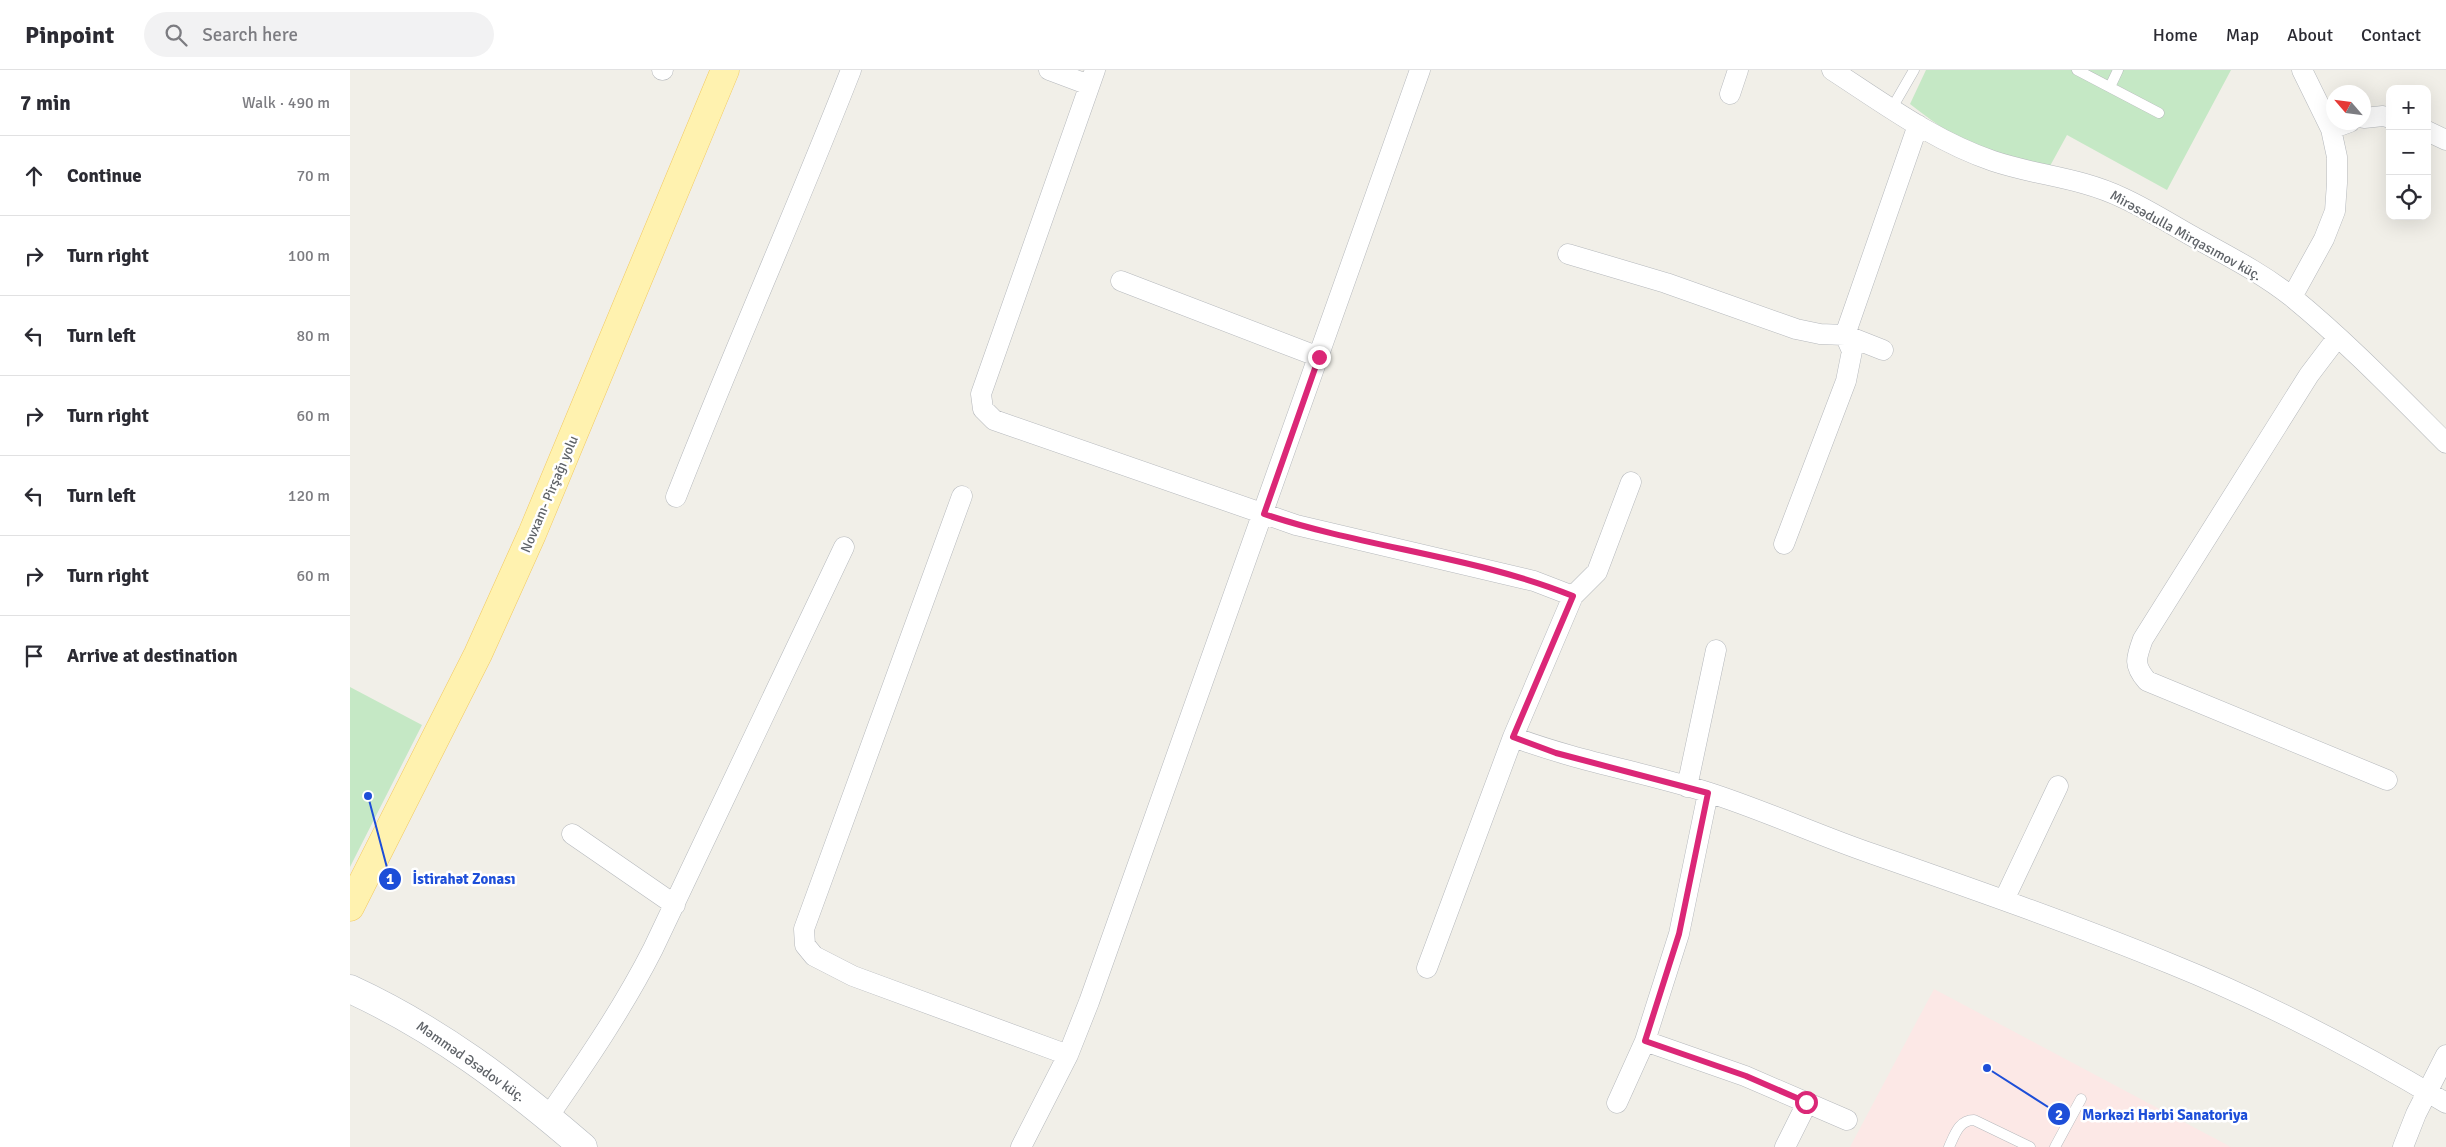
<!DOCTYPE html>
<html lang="en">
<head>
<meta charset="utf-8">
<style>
  body { margin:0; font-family:Signika,sans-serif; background:#f2f2f3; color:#2b2b33 }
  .controls { position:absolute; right:15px; top:15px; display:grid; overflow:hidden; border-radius:10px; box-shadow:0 5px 20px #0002 }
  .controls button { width:45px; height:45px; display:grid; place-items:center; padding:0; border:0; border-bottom:1px solid #e1e1e2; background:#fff; color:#2b2b33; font:25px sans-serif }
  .compass { position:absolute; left:1976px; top:15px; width:45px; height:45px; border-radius:50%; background:#fff; box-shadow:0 5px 20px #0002; rotate:298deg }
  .stop { position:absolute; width:15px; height:15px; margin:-11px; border:4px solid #db2777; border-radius:50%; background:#fff }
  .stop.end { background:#db2777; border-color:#fff; box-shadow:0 1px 5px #0008 }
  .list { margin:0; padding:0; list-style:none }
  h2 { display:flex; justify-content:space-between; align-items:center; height:65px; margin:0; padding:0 20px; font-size:21px }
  h2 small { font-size:16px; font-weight:400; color:#7c7c81 }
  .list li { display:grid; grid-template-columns:32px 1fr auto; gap:15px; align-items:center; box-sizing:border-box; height:80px; padding:0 20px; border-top:1px solid #e1e1e2 }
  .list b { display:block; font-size:19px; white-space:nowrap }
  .list em { font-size:16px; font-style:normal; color:#7c7c81 }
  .icon { flex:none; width:28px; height:28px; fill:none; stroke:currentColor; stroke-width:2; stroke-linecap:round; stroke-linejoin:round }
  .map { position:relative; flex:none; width:2096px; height:1077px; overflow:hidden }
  header { display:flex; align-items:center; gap:30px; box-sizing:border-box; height:70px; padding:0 25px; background:#fff; border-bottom:1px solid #e1e1e2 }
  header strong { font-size:24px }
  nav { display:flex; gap:28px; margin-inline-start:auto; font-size:18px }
  .search { width:350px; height:45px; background:#f2f2f3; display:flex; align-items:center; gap:12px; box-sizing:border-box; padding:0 18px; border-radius:28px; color:#7c7c81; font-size:19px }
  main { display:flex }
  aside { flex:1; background:#fff }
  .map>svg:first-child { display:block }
</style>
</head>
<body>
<header>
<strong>Pinpoint</strong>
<div class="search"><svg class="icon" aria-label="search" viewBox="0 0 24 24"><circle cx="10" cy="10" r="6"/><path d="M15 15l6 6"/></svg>Search here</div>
<nav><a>Home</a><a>Map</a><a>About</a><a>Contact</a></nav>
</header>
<main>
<aside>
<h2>7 min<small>Walk · 490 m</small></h2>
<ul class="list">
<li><svg class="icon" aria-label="ahead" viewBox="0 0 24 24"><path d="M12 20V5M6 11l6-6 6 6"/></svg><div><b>Continue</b></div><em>70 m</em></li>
<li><svg class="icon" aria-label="right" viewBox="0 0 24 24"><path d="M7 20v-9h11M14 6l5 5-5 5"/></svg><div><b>Turn right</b></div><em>100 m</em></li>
<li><svg class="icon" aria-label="left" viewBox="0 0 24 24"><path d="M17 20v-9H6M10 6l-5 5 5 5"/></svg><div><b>Turn left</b></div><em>80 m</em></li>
<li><svg class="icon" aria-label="right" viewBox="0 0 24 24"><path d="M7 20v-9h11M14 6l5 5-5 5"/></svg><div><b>Turn right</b></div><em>60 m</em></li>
<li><svg class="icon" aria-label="left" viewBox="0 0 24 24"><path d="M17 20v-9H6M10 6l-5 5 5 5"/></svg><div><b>Turn left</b></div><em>120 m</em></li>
<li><svg class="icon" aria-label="right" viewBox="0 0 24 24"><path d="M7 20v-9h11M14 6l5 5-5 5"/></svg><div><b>Turn right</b></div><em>60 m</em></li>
<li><svg class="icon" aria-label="arrive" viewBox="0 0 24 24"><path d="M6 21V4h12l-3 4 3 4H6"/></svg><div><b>Arrive at destination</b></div></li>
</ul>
</aside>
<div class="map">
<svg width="2096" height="1077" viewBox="0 0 2096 1077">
  <rect width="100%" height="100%" fill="#f1efe8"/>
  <path fill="#fce8e6" d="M1584,919L1881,1077H1500Z"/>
  <path fill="#c5e8c5" d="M1576,0H1881L1817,120L1717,65L1700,96C1648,95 1600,66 1560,34Z
    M0,617L72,655L0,797Z"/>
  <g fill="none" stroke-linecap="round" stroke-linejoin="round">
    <g stroke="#b5b8bc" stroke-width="11">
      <path id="lane" d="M1727,0L1809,43
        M1760,17L1768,0
        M1542,38L1564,0
        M1599,1077C1605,1064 1609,1050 1624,1050L1680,1077
        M1705,1077L1731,1029"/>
    </g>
    <g stroke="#b5b8bc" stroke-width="21">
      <path id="street" d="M312,0H313
        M699,0L739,15
        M745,0L631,324L633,339L644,350L946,455L1184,511L1223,526
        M1482,0C1533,33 1584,71 1643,91C1688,106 1729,107 1773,128C1797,139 1819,153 1842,166C1876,185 1912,203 1942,227C1997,272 2046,323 2096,373
        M1380,24L1388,0
        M2014,48L2033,46L2040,48
        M1981,59L2000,52
        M2077,61L2096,70
        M1218,184L1316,213L1446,259L1470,264L1495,265L1533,280
        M771,211L969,287
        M1942,227L1974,169L1985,141L1987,113V87L1981,59L1952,0
        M1987,268L1959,305L1793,569C1786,588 1783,595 1797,611L2037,710
        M612,426L454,859L455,875L464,886L503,906L718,985
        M326,427C382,284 445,143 501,0
        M1434,474L1496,311L1502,281L1495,265L1568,55
        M1163,667C1227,691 1293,702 1357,722C1414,740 1467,765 1523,784C1623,819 1723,854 1821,894C1915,932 2009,981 2096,1033
        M1337,717L1366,580
        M1358,723L1329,864L1295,971L1395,1006L1497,1050
        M222,764L325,835
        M1654,830L1708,716
        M1077,898L1163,667L1223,526L1247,502L1281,412
        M1267,1033L1295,971
        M198,1047C236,992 273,938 303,879L494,477
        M671,1077L718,985L739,932L1070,0
        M1435,1077L1457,1033
        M2053,1077L2066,1044L2096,985"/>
    </g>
    <g stroke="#b6babf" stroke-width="29">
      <path id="secondary" d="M0,919C87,959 161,1015 233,1077"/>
    </g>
    <g stroke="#f2c960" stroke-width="29">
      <path id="primary" d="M0,837L128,584L182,464L375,0"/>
    </g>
    <use href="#lane" stroke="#fff" stroke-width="10"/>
    <use href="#street" stroke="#fff" stroke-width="20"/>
    <use href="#secondary" stroke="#fff" stroke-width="28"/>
    <use href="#primary" stroke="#fff2af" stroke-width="28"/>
  </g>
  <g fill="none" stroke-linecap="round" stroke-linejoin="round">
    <path stroke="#db2777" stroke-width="6" d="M969,287L914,444C1015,478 1124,486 1223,526L1163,667L1206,683L1358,723L1329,864L1295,971L1396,1006L1456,1032"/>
  </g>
  <g text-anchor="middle" stroke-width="5" stroke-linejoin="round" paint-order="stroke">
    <g font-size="14" fill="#5f6368" stroke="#fff">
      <text transform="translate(1836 165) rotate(29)" y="5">Mirəsədulla Mirqasımov küç.</text>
      <text transform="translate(199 424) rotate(-67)" y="5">Novxanı- Pirşağı yolu</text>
      <text transform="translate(121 991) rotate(35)" y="5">Məmməd Əsədov küç.</text>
    </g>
  </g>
  <path fill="none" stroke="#1d4ed8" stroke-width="2" d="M18 726L40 809M1637 998L1709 1044"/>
  <g fill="#1d4ed8" stroke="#fff" stroke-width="2">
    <circle cx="18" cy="726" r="5"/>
    <circle cx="1637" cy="998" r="5"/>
    <circle cx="40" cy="809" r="12"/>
    <circle cx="1709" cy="1044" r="12"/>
  </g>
  <g font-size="15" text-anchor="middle" font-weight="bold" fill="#fff">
    <text x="40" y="814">1</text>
    <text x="1709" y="1050">2</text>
  </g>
  <g font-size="15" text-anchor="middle" font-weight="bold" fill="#1d4ed8" stroke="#fff" stroke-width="5" stroke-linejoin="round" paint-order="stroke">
    <text x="114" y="814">İstirahət Zonası</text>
    <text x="1815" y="1050">Mərkəzi Hərbi Sanatoriya</text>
  </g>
</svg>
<div class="controls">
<button>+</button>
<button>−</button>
<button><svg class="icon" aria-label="locate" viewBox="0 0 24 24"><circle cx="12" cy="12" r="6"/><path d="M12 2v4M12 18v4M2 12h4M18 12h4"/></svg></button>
</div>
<svg class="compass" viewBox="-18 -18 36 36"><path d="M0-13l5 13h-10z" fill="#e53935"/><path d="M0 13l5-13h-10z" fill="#7c7c81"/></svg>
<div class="stop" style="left:1456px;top:1032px"></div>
<div class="stop end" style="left:969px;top:287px"></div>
</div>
</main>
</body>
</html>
